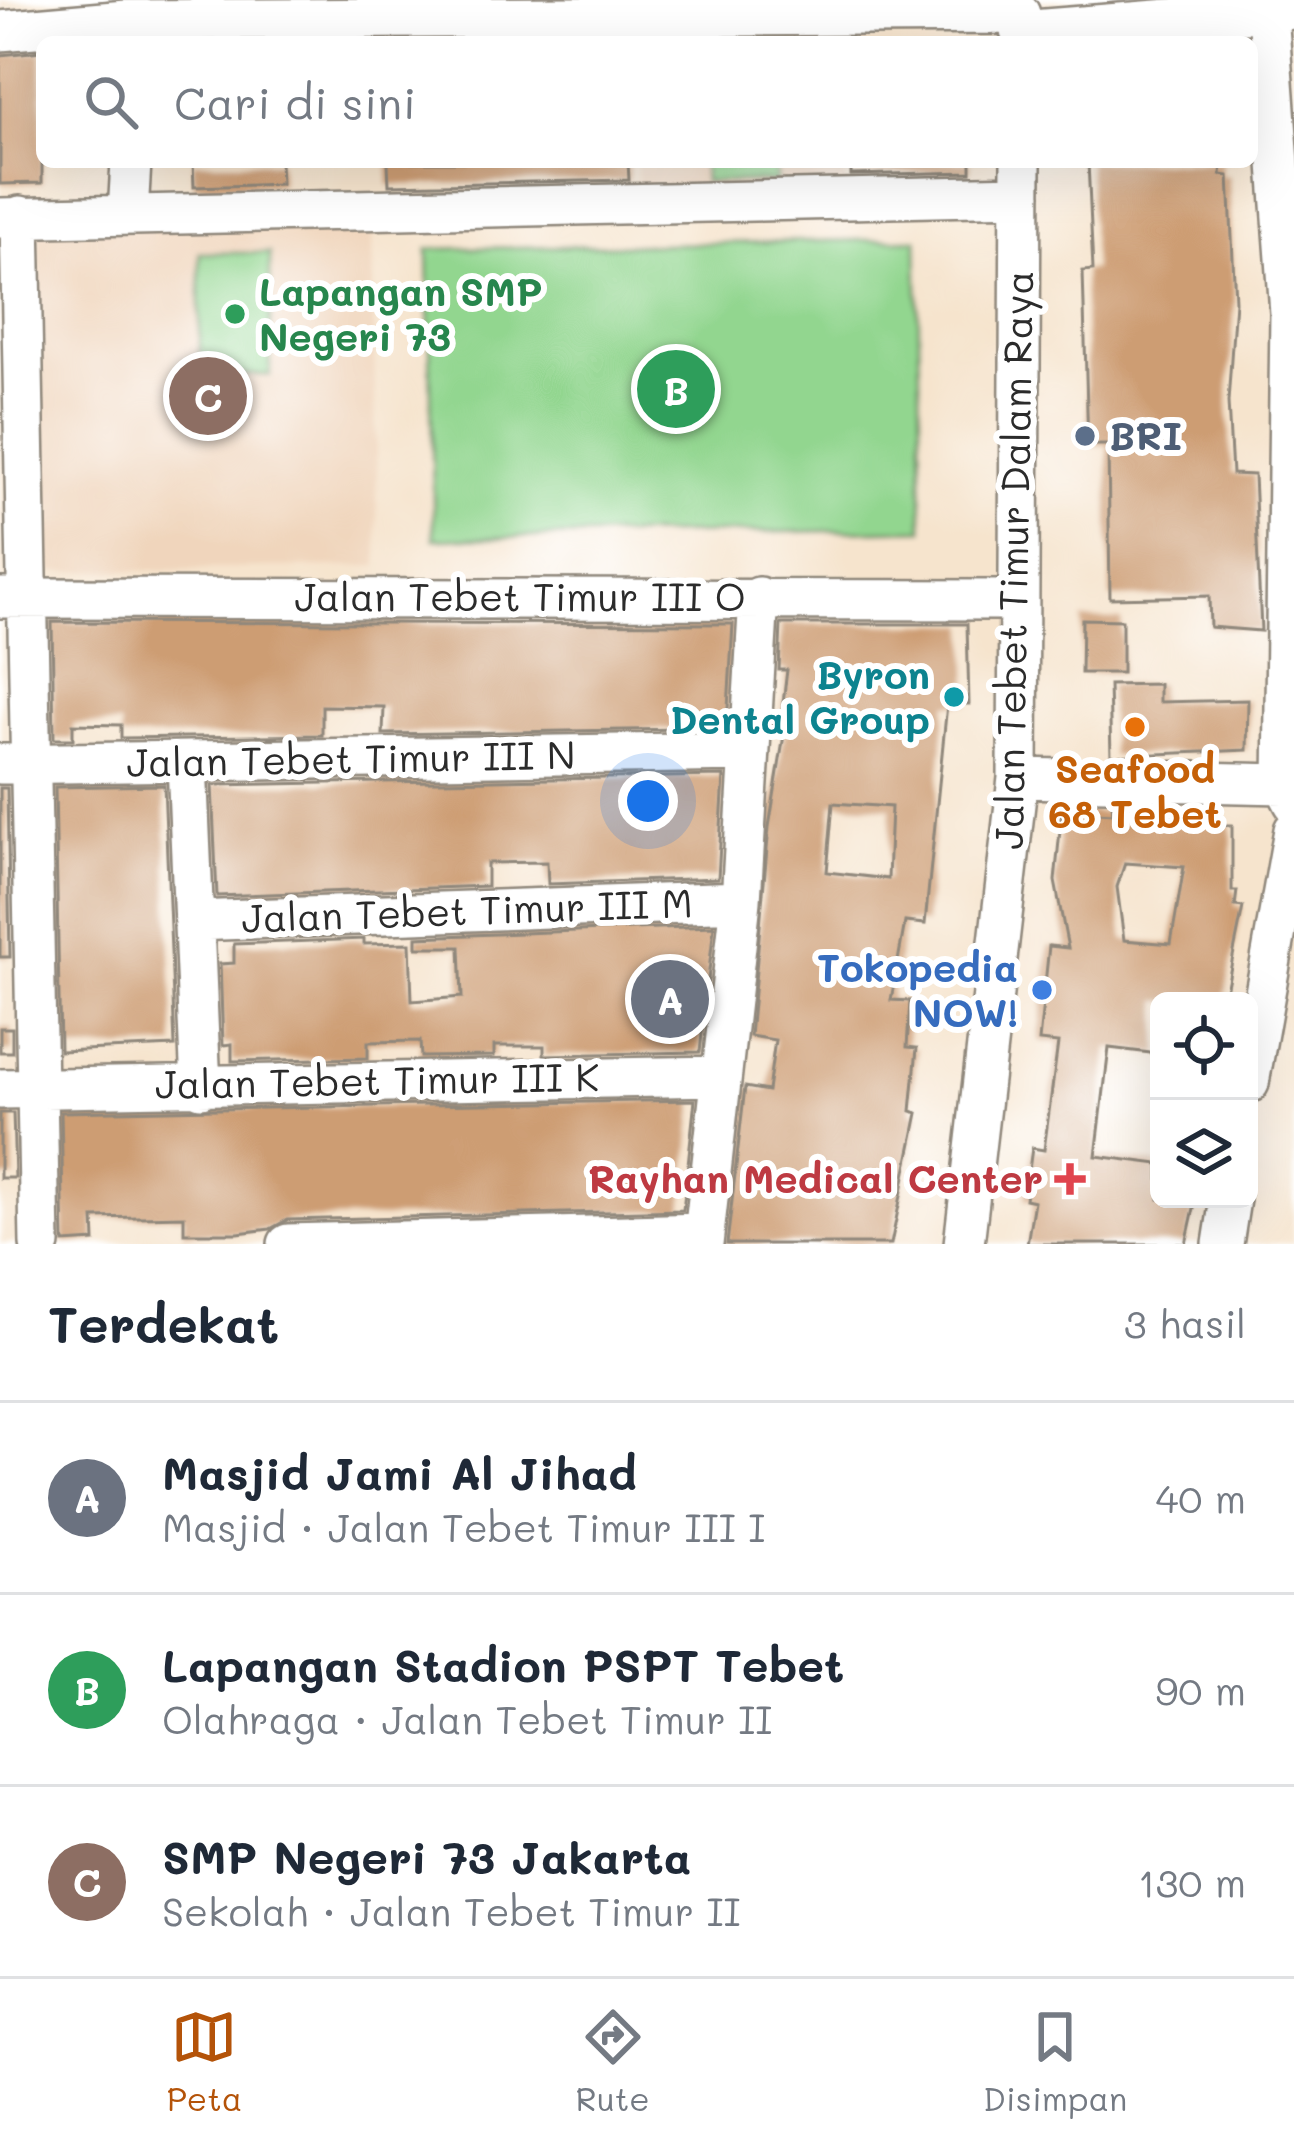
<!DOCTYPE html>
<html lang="id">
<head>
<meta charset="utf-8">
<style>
  body { margin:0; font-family:Mali,sans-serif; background:#f2f2f3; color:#1f2937 }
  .controls { position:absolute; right:36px; bottom:36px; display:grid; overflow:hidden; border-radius:18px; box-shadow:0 12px 48px #0002 }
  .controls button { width:108px; height:108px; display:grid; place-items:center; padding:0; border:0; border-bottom:3px solid #e0e1e3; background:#fff; color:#1f2937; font:60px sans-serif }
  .you { position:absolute; left:648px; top:801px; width:42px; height:42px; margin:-30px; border:9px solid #fff; border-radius:50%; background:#1a73e8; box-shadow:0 0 0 18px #1a73e833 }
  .badge { display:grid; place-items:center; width:78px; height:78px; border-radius:50%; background:#b45309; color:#fff; font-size:39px; font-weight:700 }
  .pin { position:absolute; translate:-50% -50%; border:6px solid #fff; box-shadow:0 3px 12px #0006 }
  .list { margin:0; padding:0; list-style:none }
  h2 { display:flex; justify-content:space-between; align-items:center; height:156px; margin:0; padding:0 48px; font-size:51px }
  h2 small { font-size:39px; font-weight:400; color:#747a83 }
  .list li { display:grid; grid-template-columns:78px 1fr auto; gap:36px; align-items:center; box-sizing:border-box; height:192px; padding:0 48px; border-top:3px solid #e0e1e3 }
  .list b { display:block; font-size:45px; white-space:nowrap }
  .list p { margin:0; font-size:39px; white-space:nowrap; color:#747a83 }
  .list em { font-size:39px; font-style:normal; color:#747a83 }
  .icon { flex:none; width:66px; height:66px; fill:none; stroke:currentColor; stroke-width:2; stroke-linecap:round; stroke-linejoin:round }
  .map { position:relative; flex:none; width:1294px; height:1244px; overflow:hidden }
  .search { position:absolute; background:#fff; box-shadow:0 12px 48px #0002; left:36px; right:36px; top:36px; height:132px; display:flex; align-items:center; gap:30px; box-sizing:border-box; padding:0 42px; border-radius:18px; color:#747a83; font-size:45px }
  .sheet { height:732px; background:#fff }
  nav { display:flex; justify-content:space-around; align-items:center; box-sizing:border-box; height:168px; border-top:3px solid #e0e1e3; background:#fff; font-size:33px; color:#747a83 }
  nav a { display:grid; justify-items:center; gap:6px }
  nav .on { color:#b45309 }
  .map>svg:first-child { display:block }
</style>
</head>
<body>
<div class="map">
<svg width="1294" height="1244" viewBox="0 0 1294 1244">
  <rect width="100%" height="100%" fill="#fff"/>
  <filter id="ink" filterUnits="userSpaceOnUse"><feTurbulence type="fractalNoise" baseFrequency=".00833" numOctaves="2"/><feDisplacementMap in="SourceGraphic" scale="24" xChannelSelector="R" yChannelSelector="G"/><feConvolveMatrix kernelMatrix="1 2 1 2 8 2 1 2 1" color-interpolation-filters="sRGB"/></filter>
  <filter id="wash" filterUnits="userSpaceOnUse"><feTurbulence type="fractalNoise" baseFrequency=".004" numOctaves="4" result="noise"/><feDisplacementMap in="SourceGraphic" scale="48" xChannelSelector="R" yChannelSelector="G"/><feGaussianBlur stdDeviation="2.7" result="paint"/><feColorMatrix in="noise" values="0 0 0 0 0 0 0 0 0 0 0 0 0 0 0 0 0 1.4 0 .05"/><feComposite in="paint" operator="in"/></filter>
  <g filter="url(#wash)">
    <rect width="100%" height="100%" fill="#f6e4cd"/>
    <path fill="#f0d5bc" d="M849,32L848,42H636V33Z
      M637,162H845L844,187L637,189Z
      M372,220L378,566L44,572L38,225Z"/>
    <path fill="#92d68f" stroke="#5e805d" stroke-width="3" d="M703,162H775L776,182H704Z
      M917,239L923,529L434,539L428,249Z
      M200,253H270V375H200Z"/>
    <g id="blocks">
      <path fill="#cd9d73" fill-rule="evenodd" d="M42,51V183L0,184V55Z
        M193,162H280L281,184L194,187Z
        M388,162H628L629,180L389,185Z
        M851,162H971V172L851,175Z
        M1088,162H1222L1221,175L1229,176L1235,301L1228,402L1232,474L1254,475L1261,631L1210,627L1209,596L1110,598L1108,445H1088L1083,271L1093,270Z
        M1082,619L1122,620V673H1081Z
        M52,622L733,624L727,725L682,722V729L383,734L384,707L322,706V735L121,738V725L73,724V739H54Z
        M781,624H967L969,704H947L925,924L905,922L891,1000L910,1001L907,1047L917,1048L911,1111L918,1113L891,1244H727L745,1087L768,1091L775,1040L750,1036L769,827L785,729L780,728L787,670H779ZM833,803L891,807L888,879L827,872Z
        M1159,684V702L1248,700L1247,750L1111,756L1109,685Z
        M724,776L718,878L548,884L547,862L487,863V886L217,896L212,785Z
        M164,785L175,1046L60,1051L55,787Z
        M0,788H7L10,957H0Z
        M1112,804L1162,805V813L1181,814L1180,825H1232V891H1237L1235,906L1243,907L1224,1001H1159V1054L1109,1048L1096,1156L1159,1164V1199H1196L1186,1244H1027L1034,1201L1025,1199L1032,1148L1044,1150L1058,1043L1039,1041L1049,946L1068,948L1055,881L1062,810L1113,813ZM1125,863L1184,867L1171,944L1124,940L1117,887Z
        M714,926L700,1052L544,1055V1046H494V1056L421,1057L420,1041L368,1042V1058L232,1061V1044L223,1045L220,964L234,963V944L364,939V944L410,943L412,1001L462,997L460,947H417V937Z
        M0,1028H12V1052H0Z
        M695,1100L683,1210L287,1220L270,1229L238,1233H184V1216L94,1218L95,1241L64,1243L61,1112Z
        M0,1113H13L15,1178H0Z"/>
    </g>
  </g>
  <g filter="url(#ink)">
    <use href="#blocks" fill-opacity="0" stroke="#90887c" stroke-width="3"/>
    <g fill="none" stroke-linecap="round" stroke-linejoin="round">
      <g stroke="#90887c" stroke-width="44">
        <path id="minor" d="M1267,0L1290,313L1284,784L1294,803
          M0,31L126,20L1020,14
          M1020,31L1294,9
          M128,214L131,162
          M20,216L40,1244
          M0,218L1021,195
          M0,598L1015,600
          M187,763L201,1088
          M0,764L746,752
          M1018,778L1284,784
          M194,921L741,901
          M1249,1083L1294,830
          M0,1089L720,1076
          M288,1244L703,1233
          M703,1244L741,901L759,597
          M964,1244L1018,778L1021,162
          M1223,1244L1230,1199"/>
      </g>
      <use href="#minor" stroke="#fff" stroke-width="39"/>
    </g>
  </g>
  <circle fill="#2e9e5b" stroke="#fff" stroke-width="4.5" cx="235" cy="314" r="12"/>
  <circle fill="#5c6f8a" stroke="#fff" stroke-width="4.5" cx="1085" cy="436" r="12"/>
  <circle fill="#0f9aa8" stroke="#fff" stroke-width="4.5" cx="954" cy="697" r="12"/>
  <circle fill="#e8710a" stroke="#fff" stroke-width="4.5" cx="1135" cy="727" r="12"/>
  <circle fill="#3f7fe0" stroke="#fff" stroke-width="4.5" cx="1042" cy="990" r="12"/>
  <path fill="#e0444e" stroke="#fff" stroke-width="4.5" d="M1064 1161h12v12h12v12h-12v12h-12v-12h-12v-12h12z"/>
  <g text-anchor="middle" stroke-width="12" stroke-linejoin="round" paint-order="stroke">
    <g font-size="39" font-weight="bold" fill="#27864d" stroke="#fff" text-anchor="start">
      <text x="259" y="306">Lapangan SMP<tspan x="259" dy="45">Negeri 73</tspan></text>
    </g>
    <g font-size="39" font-weight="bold" fill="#4e5e75" stroke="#fff" text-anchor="start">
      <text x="1109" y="450">BRI</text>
    </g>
    <g font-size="39" fill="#2b2b2b" stroke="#fff">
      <text transform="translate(1014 560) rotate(-89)" y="14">Jalan Tebet Timur Dalam Raya</text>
      <text x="520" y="611">Jalan Tebet Timur III O</text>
      <text transform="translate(351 759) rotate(-1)" y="14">Jalan Tebet Timur III N</text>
      <text transform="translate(467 911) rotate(-2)" y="14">Jalan Tebet Timur III M</text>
      <text transform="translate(377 1081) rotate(-1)" y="14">Jalan Tebet Timur III K</text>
    </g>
    <g font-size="39" font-weight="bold" fill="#0d838f" stroke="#fff" text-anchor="end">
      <text x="930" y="689">Byron<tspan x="930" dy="45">Dental Group</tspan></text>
    </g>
    <g font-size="39" font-weight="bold" fill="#c56008" stroke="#fff">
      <text x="1135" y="783">Seafood<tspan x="1135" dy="45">68 Tebet</tspan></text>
    </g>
    <g font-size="39" font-weight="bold" fill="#366cbe" stroke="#fff" text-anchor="end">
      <text x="1018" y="982">Tokopedia<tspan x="1018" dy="45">NOW!</tspan></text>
    </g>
    <g font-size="39" font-weight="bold" fill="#be3a42" stroke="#fff" text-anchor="end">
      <text x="1043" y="1193">Rayhan Medical Center</text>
    </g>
  </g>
</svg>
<div class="controls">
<button><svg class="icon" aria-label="locate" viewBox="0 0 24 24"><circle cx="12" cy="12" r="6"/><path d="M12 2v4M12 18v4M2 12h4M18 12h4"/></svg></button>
<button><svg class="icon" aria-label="layers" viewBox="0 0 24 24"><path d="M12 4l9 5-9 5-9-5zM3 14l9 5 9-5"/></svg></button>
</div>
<div class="you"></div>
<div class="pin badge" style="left:670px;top:999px;background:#6b7280">A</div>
<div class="pin badge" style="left:676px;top:389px;background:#2e9e5b">B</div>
<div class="pin badge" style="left:208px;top:396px;background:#8d6e63">C</div>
<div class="search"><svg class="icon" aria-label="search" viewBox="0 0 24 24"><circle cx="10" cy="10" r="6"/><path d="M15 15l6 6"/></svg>Cari di sini</div>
</div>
<section class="sheet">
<h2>Terdekat<small>3 hasil</small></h2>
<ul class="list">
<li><span class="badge" style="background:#6b7280">A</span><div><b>Masjid Jami Al Jihad</b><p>Masjid · Jalan Tebet Timur III I</p></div><em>40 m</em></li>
<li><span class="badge" style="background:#2e9e5b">B</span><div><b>Lapangan Stadion PSPT Tebet</b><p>Olahraga · Jalan Tebet Timur II</p></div><em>90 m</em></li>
<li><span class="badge" style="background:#8d6e63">C</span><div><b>SMP Negeri 73 Jakarta</b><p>Sekolah · Jalan Tebet Timur II</p></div><em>130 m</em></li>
</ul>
</section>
<nav>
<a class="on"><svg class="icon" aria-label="map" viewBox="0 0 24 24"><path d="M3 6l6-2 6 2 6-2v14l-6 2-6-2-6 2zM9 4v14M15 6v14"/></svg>Peta</a>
<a><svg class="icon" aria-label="directions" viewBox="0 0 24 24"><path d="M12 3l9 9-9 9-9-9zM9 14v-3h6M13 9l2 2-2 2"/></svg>Rute</a>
<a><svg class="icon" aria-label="saved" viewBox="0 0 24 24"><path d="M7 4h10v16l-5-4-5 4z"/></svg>Disimpan</a>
</nav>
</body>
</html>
